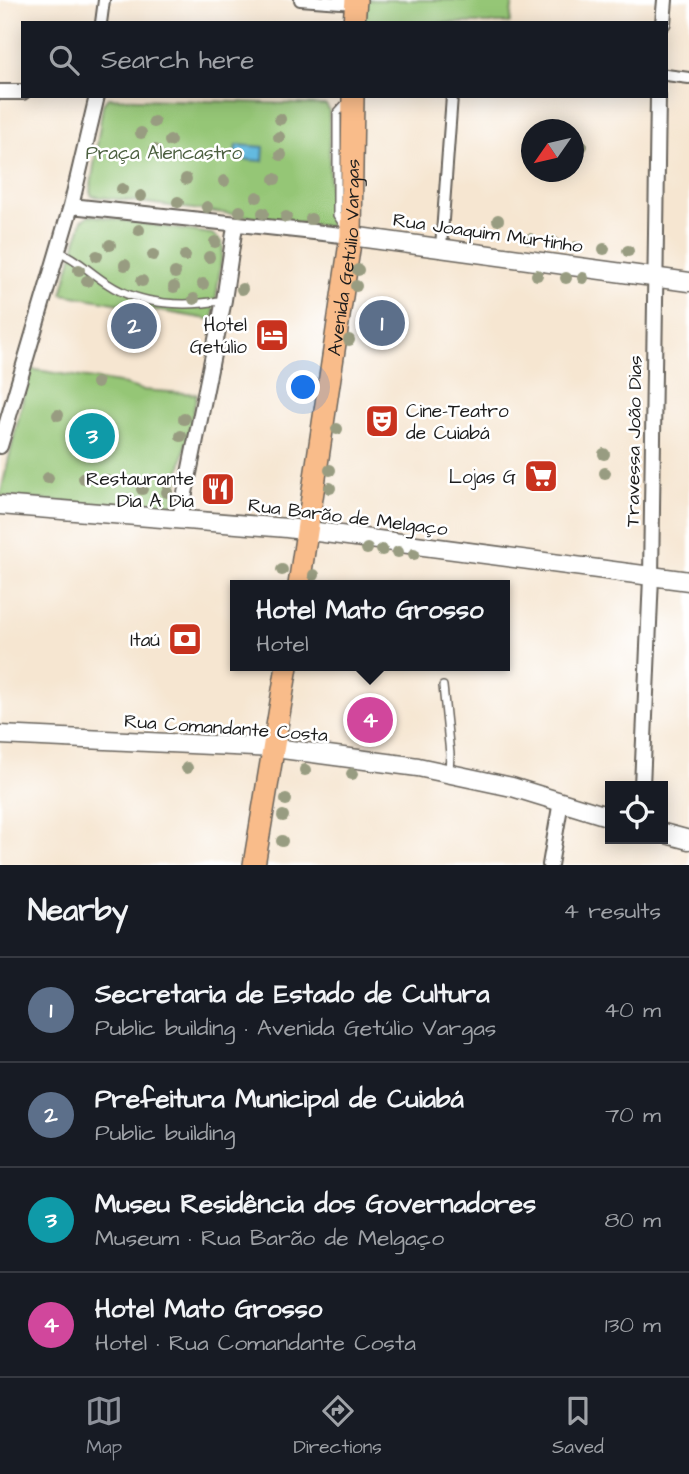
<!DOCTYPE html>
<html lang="en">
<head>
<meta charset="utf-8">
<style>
  body { margin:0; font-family:"Architects Daughter",sans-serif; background:#20242c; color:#f1f3f6 }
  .controls { position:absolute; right:21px; bottom:21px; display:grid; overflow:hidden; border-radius:0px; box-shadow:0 4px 18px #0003 }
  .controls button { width:63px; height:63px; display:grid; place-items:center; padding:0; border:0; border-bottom:2px solid #363941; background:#171b24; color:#f1f3f6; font:35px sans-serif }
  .compass { position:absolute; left:521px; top:119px; width:63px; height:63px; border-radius:50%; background:#171b24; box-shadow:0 4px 18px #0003; rotate:236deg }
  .you { position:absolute; left:304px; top:388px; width:24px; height:24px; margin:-18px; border:5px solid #fff; border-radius:50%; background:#1a73e8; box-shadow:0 0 0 10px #1a73e833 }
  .badge { display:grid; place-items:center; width:46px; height:46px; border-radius:50%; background:#8c9099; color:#fff; font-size:23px; font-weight:700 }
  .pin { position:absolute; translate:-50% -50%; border:4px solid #fff; box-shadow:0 2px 7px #0006 }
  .popup { position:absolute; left:230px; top:580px; width:280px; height:91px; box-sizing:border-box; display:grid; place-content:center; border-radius:0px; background:#171b24; filter:drop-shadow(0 2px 5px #0005); font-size:23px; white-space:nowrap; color:#9ea1a6 }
  .popup b { font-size:26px; color:#f1f3f6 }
  .popup::after { content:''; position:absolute; left:50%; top:100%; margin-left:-14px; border:14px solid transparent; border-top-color:#171b24 }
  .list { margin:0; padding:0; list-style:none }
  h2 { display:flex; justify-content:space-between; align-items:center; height:91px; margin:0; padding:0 28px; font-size:30px }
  h2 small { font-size:23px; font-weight:400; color:#9ea1a6 }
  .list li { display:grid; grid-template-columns:46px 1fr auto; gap:21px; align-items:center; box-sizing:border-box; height:105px; padding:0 28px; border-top:2px solid #363941 }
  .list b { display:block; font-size:26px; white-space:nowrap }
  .list p { margin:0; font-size:23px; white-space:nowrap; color:#9ea1a6 }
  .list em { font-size:23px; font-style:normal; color:#9ea1a6 }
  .icon { flex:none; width:38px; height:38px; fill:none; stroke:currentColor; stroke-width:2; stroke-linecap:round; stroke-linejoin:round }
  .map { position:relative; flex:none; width:689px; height:865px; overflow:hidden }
  .search { position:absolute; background:#171b24; box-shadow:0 4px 18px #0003; left:21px; right:21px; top:21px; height:77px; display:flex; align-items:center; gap:18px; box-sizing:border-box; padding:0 24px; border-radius:0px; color:#9ea1a6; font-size:26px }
  .sheet { height:511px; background:#171b24 }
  nav { display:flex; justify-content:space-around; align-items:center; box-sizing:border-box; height:98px; border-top:2px solid #363941; background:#171b24; font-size:19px; color:#9ea1a6 }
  nav a { display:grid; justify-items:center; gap:4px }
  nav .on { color:#8c9099 }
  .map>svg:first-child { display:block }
</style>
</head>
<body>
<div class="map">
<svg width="689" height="865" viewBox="0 0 689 865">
  <rect width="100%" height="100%" fill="#fff"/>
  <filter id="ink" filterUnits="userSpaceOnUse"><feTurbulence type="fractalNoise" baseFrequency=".0143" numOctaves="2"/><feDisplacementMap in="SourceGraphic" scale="14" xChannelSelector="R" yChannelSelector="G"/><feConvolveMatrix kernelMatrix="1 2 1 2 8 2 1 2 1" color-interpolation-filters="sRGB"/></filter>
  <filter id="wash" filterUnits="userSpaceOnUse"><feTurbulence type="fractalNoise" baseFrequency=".00686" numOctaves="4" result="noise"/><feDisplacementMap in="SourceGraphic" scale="28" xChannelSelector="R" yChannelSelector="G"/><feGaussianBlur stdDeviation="1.57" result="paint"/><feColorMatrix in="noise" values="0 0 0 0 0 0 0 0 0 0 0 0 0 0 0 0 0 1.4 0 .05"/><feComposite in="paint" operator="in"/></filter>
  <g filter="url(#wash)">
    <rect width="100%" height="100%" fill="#f6e6d1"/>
    <path fill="#95c676" stroke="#587149" stroke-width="2" d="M363,0H513L510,23H360Z
      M108,98L326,105L329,110L330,227L92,196L90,192L103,104Z
      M89,215L212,234L221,241L223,248L213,320L62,294L82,220Z
      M30,369L119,383L142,390L197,394L171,512L0,496Z"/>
    <path fill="#63bae0" stroke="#406b7e" stroke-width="2" d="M236,145L264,147L263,161L235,159Z"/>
  </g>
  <g filter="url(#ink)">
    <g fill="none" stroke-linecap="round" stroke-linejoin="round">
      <g stroke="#68635b" stroke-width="10">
        <path id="service" d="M345,227L337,215V113L347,102
          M58,251C78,259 90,273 108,284C141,306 187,307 224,300
          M443,686L450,754L449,773"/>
      </g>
      <g stroke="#68635b" stroke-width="14">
        <path id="pedestrian" d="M300,0L355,4
          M101,23L104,0
          M666,75L689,78
          M441,247L452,96"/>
      </g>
      <g stroke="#68635b" stroke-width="18">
        <path id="minor" d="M663,23L665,0
          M0,92H23
          M71,206L351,236
          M0,446L71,206L97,96
          M180,518L224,300L235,226
          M642,786L651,577L658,96
          M550,865L561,801"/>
      </g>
      <g stroke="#68635b" stroke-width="21">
        <path id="tertiary" d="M351,236L689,282
          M0,505L287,528L689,581
          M0,735L275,748L418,767L512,787L610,817
          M663,833L689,840"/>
      </g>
      <g stroke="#68635b" stroke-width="24">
        <g id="primary">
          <path d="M354,23L356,0"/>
          <path id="s1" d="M299,585L351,236L353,96"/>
          <path d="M254,865L287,666"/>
        </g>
      </g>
      <use href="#service" stroke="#fff" stroke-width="7"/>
      <use href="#pedestrian" stroke="#fff" stroke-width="10"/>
      <use href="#minor" stroke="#fff" stroke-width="14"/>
      <use href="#tertiary" stroke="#fff" stroke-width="18"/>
      <use href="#primary" stroke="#f9bc8a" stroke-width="21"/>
    </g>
    <g fill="#989c81">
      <circle cx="280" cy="119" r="6"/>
      <circle cx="154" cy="122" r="6"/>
      <circle cx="141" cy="133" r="6"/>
      <circle cx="279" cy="137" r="6"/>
      <circle cx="170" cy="141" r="6"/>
      <circle cx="582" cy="146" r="6"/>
      <circle cx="155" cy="150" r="6"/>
      <circle cx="281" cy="155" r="6"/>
      <circle cx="186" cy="179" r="6"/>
      <circle cx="275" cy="179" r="6"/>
      <circle cx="224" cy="181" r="6"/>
      <circle cx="122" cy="189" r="6"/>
      <circle cx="141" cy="196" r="6"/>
      <circle cx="257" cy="197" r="6"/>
      <circle cx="178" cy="202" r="6"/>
      <circle cx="207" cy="207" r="6"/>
      <circle cx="240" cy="211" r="6"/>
      <circle cx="263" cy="213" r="6"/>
      <circle cx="286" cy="217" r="6"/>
      <circle cx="311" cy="219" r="6"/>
      <circle cx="498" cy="220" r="6"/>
      <circle cx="139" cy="230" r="6"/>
      <circle cx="530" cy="239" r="6"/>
      <circle cx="215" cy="242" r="6"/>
      <circle cx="553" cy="242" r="6"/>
      <circle cx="110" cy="245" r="6"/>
      <circle cx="576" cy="247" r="6"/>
      <circle cx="604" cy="249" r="6"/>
      <circle cx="628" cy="251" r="6"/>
      <circle cx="153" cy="255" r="6"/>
      <circle cx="97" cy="256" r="6"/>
      <circle cx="185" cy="256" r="6"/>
      <circle cx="209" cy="257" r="6"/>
      <circle cx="125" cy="265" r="6"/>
      <circle cx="79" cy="270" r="6"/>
      <circle cx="358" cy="270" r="6"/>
      <circle cx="175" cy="273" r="6"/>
      <circle cx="537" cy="275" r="6"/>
      <circle cx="566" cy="278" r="6"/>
      <circle cx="583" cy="278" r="6"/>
      <circle cx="87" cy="281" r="6"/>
      <circle cx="142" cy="281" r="6"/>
      <circle cx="203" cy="284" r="6"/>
      <circle cx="356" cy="286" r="6"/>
      <circle cx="174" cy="287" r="6"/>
      <circle cx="242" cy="289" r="6"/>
      <circle cx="194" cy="299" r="6"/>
      <circle cx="349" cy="340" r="6"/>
      <circle cx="97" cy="383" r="6"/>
      <circle cx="58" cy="415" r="6"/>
      <circle cx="184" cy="419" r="6"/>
      <circle cx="337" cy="429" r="6"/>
      <circle cx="181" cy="436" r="6"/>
      <circle cx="604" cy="454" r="6"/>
      <circle cx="330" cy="470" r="6"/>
      <circle cx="605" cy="473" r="6"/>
      <circle cx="48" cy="478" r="6"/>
      <circle cx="84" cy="478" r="6"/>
      <circle cx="105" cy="480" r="6"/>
      <circle cx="330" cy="488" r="6"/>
      <circle cx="142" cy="489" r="6"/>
      <circle cx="167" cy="492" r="6"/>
      <circle cx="367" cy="549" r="6"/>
      <circle cx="382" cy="550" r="6"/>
      <circle cx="398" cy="552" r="6"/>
      <circle cx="414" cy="554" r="6"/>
      <circle cx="282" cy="570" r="6"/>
      <circle cx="314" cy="575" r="6"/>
      <circle cx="187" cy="768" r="6"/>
      <circle cx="305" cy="770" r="6"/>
      <circle cx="352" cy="774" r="6"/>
      <circle cx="286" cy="800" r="6"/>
      <circle cx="283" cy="816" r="6"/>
      <circle cx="282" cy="841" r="6"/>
    </g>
  </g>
  <defs>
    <g id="hotel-square" transform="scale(1.75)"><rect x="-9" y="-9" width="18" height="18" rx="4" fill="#c8321e" stroke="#fff"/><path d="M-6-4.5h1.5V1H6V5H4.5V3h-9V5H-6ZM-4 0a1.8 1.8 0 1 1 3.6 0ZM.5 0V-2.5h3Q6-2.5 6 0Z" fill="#fff"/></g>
    <g id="theatre-square" transform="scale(1.75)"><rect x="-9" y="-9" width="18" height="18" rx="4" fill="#c8321e" stroke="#fff"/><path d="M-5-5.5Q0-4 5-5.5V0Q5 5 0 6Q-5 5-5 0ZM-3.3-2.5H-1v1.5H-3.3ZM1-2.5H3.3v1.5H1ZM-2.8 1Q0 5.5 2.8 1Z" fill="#fff"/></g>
    <g id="supermarket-square" transform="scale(1.75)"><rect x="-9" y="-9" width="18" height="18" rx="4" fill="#c8321e" stroke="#fff"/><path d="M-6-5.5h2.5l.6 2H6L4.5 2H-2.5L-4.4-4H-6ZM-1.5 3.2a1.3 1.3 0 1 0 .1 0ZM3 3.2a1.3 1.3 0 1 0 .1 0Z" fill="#fff"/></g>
    <g id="restaurant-square" transform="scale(1.75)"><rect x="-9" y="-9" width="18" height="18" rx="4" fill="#c8321e" stroke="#fff"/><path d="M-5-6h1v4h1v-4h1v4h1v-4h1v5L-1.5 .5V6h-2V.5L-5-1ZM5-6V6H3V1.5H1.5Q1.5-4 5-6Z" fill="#fff"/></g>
    <g id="bank-square" transform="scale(1.75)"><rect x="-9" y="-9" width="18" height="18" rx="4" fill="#c8321e" stroke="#fff"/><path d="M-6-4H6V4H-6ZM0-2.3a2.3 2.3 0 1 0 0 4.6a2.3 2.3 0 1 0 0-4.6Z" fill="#fff"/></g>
  </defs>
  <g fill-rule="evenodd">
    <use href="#hotel-square" x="272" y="335"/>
    <use href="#theatre-square" x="382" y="421"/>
    <use href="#supermarket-square" x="541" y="476"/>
    <use href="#restaurant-square" x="218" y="489"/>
    <use href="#bank-square" x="185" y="639"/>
  </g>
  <g text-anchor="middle" stroke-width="5" stroke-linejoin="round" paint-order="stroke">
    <g font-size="19" fill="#4c6040" stroke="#fff">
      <text x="164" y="159">Praça Alencastro</text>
    </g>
    <g font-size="19" fill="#1c1c1c" stroke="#fff">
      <text transform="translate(488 232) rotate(8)" y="7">Rua Joaquim Murtinho</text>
      <text dy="7" stroke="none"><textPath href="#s1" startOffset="331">Avenida Getúlio Vargas</textPath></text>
      <text transform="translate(633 441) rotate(-89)" y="7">Travessa João Dias</text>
      <text transform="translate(348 516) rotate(7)" y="7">Rua Barão de Melgaço</text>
      <text transform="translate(226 727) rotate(4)" y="7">Rua Comandante Costa</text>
    </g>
    <g font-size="19" fill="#1c1c1c" stroke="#fff" text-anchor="end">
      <text x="247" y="331">Hotel<tspan x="247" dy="22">Getúlio</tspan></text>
      <text x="406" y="417" text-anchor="start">Cine-Teatro<tspan x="406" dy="22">de Cuiabá</tspan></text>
      <text x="516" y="483">Lojas G</text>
      <text x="194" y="485">Restaurante<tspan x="194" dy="22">Dia A Dia</tspan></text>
      <text x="160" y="646">Itaú</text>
    </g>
  </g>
</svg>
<div class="controls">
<button><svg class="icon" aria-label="locate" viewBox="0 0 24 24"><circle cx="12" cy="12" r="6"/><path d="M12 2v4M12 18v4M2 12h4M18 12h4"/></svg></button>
</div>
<svg class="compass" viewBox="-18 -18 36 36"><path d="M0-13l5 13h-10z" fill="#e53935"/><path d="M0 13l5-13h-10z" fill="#9ea1a6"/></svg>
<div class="you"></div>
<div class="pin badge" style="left:382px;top:323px;background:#5c6f8a">1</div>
<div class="pin badge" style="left:134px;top:326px;background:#5c6f8a">2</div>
<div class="pin badge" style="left:92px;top:436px;background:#0f9aa8">3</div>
<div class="pin badge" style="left:370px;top:720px;background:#d1479c">4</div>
<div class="popup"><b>Hotel Mato Grosso</b>Hotel</div>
<div class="search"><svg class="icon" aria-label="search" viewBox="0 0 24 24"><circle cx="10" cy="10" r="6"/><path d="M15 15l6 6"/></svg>Search here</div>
</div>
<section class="sheet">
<h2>Nearby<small>4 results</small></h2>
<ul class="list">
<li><span class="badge" style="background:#5c6f8a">1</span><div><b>Secretaria de Estado de Cultura</b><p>Public building · Avenida Getúlio Vargas</p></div><em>40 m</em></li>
<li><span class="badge" style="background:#5c6f8a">2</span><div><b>Prefeitura Municipal de Cuiabá</b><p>Public building</p></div><em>70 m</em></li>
<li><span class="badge" style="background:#0f9aa8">3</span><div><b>Museu Residência dos Governadores</b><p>Museum · Rua Barão de Melgaço</p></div><em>80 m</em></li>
<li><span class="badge" style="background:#d1479c">4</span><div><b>Hotel Mato Grosso</b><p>Hotel · Rua Comandante Costa</p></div><em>130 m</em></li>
</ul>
</section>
<nav>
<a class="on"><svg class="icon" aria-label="map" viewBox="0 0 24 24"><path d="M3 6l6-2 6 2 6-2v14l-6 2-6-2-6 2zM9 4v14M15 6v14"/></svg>Map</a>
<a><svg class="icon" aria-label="directions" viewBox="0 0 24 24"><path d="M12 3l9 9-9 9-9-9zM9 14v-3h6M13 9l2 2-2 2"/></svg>Directions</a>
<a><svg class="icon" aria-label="saved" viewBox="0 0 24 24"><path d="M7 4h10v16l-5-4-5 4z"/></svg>Saved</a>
</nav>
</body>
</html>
